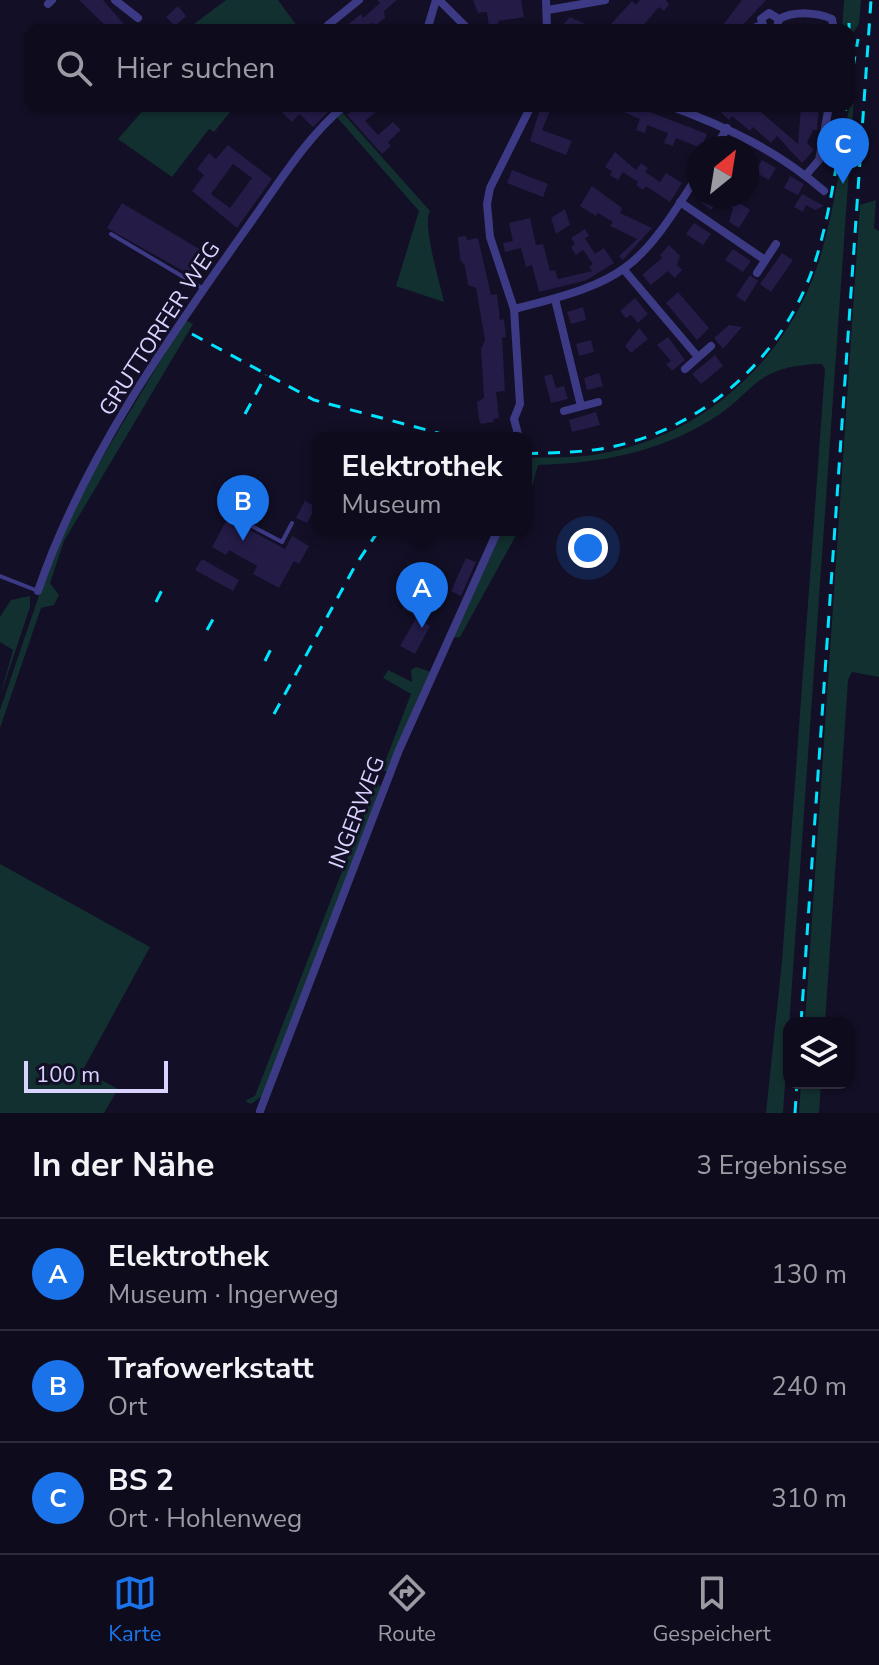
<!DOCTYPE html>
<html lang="de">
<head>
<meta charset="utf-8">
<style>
  body { margin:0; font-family:"Nunito Sans",sans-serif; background:#171425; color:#f1f3f6 }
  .controls { position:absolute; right:24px; bottom:24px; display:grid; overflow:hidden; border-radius:16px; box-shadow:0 2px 6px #0004 }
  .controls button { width:72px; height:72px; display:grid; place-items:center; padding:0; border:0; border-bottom:2px solid #2e2b3b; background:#0e0b1c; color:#f1f3f6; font:40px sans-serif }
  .compass { position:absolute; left:687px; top:136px; width:72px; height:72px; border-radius:50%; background:#0e0b1c; box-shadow:0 2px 6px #0004; rotate:30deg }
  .scale { position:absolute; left:24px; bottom:20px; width:144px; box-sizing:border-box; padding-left:8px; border:4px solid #d9d4ff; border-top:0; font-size:22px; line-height:28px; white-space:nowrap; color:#d9d4ff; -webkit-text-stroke:6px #130f26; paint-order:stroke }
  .you { position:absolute; left:588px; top:548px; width:28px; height:28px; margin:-20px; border:6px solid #fff; border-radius:50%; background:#1a73e8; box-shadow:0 0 0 12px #1a73e833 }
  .badge { display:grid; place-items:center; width:52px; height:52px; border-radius:50%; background:#1a73e8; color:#fff; font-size:26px; font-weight:700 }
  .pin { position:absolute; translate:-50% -66px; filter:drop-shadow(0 2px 4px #0008) }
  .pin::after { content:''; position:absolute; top:42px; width:28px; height:24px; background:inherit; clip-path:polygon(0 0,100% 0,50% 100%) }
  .popup { position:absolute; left:312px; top:432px; width:220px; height:104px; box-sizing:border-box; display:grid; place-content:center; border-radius:16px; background:#0e0b1c; filter:drop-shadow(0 2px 6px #0005); font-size:26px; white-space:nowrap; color:#9b9ba3 }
  .popup b { font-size:30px; color:#f1f3f6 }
  .popup::after { content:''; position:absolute; left:50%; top:100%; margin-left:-16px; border:16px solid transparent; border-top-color:#0e0b1c }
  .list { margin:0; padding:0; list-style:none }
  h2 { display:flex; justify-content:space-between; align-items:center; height:104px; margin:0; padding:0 32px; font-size:34px }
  h2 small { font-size:26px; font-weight:400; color:#9b9ba3 }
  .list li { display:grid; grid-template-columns:52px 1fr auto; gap:24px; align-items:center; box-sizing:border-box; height:112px; padding:0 32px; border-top:2px solid #2e2b3b }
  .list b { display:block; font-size:30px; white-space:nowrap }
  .list p { margin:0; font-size:26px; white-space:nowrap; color:#9b9ba3 }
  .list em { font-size:26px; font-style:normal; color:#9b9ba3 }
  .icon { flex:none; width:44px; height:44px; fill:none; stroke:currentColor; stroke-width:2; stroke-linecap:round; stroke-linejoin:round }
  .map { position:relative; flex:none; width:879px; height:1113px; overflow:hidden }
  .search { position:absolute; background:#0e0b1c; box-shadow:0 2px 6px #0004; left:24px; right:24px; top:24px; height:88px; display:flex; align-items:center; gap:20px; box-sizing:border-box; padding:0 28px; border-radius:16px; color:#9b9ba3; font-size:30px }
  .sheet { height:440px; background:#0e0b1c }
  nav { display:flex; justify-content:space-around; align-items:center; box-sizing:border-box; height:112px; border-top:2px solid #2e2b3b; background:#0e0b1c; font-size:22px; color:#9b9ba3 }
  nav a { display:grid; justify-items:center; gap:4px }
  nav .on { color:#1a73e8 }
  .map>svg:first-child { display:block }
</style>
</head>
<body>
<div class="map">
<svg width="879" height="1113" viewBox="0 0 879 1113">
  <rect width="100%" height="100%" fill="#130f26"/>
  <path fill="#12302f" d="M226,0H278L300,30H186Z
    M844,0H861L859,24L853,33H849L850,22L842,30Z
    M851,96L854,98L783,1113H766L782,961L825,369L822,364H814C750,369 756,393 709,421C656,453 600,463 538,465L526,508V458C548,457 571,458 593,455C698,440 785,364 818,264C835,211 842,151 851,96Z
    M147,106H235L214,132L209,129L172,177L118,139Z
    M341,111L430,211C422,225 440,283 444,302L396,286L419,211L335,115Z
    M876,200L874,228L879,231V677L852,672L848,680L825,1023H805L860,205Z
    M185,320L193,324L64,541L50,583L59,595L54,605L41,608L0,728V710L65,519Z
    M499,530H519L460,637L449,638Z
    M30,596V607L0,697L13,650L0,642V617L11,600Z
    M416,667L431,672L389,771L372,770L384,765L411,694L383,678L388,670L412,682L411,670Z
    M369,777L381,786L265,1094L251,1104L245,1101L255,1096L374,789Z
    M0,864L150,947L83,1070L118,1089L104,1113H0Z
    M801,1083H821L819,1113H799Z"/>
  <path fill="#241b47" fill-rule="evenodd" d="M79,0H103L129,30H110Z
    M377,0H397L384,11L385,18L376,25L371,23L362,30H341L361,14L363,18L380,3Z
    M473,0H521L524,17L498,21L499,25L489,27L487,12L478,13Z
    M640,0H666L669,5L664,11L659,7L639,30H619L611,24L632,1L636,5Z
    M742,0H766L738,30H719Z
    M178,6L186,16L175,26L166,17Z
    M570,17L598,30L560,28Z
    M276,106H297L302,111L307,106H334L313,127L299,114L292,122Z
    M357,106H373L377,111L365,121L378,135L393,122L401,130L388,142L391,146L382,154L347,115Z
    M541,106H552L542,130L572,141L566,155L530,141Z
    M610,106H643L642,109L707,134L701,148L676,138L673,146L664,143L668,133L647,125L645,133L636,130L640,119Z
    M714,106H754L798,144L801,106H819L817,130H813L807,143L814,150L802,163L777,136L771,143L753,127L750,131L732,116L729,120Z
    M228,145L272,179L237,228L192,191L204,175L197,169L209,153L216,159ZM233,164L252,178L230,208L211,194Z
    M615,152L636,170L641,163L648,168L645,172L660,182L666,173L682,183L670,202L646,186L643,190L636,185L638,182L623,172L618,180L610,175L612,171L605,167Z
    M762,160L776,168L769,180L755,172Z
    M512,170L548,184L543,197L507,183Z
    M790,176L804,184L798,195L784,188Z
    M592,186L622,208L620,213L652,228L623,260L619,256L637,239L610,226L613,222L598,213L596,216L580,206Z
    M802,194L824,206L815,210L806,205L803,212L794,207Z
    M707,196H729L750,210L739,228L729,222L733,209L719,198L711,210L702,203Z
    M122,203L206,253L192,276L107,228Z
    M565,209L570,225L556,234L551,218Z
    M530,218L536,245L543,244L550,271L555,270L558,279L592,271L589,267L593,264L583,250L576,255L571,247L575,244L571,238L585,229L589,236L585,238L595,254L604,248L614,263L587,280L539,292L532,265L526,267L521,248L505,252L503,243L513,241L509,223Z
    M694,223L711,234L703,245L686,234Z
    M466,236L467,240L478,238L491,295L497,294L500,320L504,319L506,337L502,338L505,391L496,392L499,418L493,419L494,422L481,424L479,420L477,402L484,398L481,349L485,340L476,288L468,285L465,266L460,259L458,237Z
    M669,245L680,256L677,265L682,270L675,278L668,271L651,285L642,275L662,258L660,255Z
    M733,249L751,261L743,272L725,260Z
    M782,253L793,260L771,292L760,284Z
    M750,275L758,281L745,302L736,296Z
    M678,292L709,328L697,340L666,303Z
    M635,298L648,314L638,323L631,315L626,318L620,311Z
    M583,307L586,320L571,324L567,312Z
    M729,325L742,327L723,349L714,338Z
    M639,328L648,339L631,353L625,346Z
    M668,337L685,360L672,371L666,364L671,361L657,345Z
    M591,340L594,352L579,356L576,344Z
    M715,355L723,366L701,384L692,374Z
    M599,373L603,386L587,390L584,378Z
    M552,374L556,388L564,386L568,399L551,403L544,376Z
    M596,412L600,425L572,432L569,420Z
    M238,499L257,509L251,520H242L244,527L285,549L292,536L309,546L299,564L294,561L279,588L253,574L257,566L229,550L226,555L212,547Z
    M305,501L316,507L307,523L296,518Z
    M466,558L476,562L461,596L451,591Z
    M202,559L239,580L233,591L195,570Z
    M410,597L424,605L417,616L403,609Z
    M416,618L430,626L415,654L400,646Z"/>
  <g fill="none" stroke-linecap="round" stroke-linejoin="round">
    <path stroke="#3d3a85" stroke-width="4" d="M111,234L202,288
      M246,523L282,542L292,523
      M0,576L38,591"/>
    <path stroke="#3d3a85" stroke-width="8" d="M115,0L138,18
      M439,0L469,30
      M546,0L547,30
      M48,4L52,0
      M548,10L605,0
      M779,19C794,11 817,12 832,19L834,30
      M328,25L359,0
      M427,30L436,0
      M440,30L463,28
      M749,30L761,25
      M765,30L761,19L769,13L779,19L776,30
      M670,106C727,127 778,151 824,191
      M715,148L727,128
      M806,175L819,160L829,106
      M680,202L765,260
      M625,271L698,357
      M757,273L776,244
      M555,299L581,406
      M514,309C626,281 638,271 699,173
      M685,369L711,346
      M564,411L598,402
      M519,438L514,419L520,404L514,309L490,237L487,204L490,188L531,106
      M38,591C82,461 167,340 246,229C277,186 304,140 344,106
      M260,1111L399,750L498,530"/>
    <path stroke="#00e5ff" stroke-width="3" stroke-dasharray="12 10" stroke-linecap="butt" d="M849,30V23
      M849,90L858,39
      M192,334L314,400L457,438
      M245,414L266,375
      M526,454C555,452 583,453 611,447C707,427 785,355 815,262C831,212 837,158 846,106
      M156,602L165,584
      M207,630L217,612
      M265,661L274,643
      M274,714L355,566L379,530
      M801,1023L871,0
      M795,1113L797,1083"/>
  </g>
  <g text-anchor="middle" stroke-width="6" stroke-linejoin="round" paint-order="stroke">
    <g font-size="22" fill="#d9d4ff" stroke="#130f26">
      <text transform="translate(159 328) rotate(-57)" y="8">GRUTTORFER WEG</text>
      <text transform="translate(356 812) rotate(-69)" y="8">INGERWEG</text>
    </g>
  </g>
</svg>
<div class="controls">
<button><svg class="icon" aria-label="layers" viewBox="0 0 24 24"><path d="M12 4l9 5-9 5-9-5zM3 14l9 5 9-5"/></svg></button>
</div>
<svg class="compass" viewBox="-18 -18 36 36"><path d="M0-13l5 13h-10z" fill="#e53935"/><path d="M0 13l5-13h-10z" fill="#9b9ba3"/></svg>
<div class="scale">100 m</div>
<div class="you"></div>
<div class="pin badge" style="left:422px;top:628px">A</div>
<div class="popup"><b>Elektrothek</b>Museum</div>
<div class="pin badge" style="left:243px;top:541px">B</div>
<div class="pin badge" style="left:843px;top:184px">C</div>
<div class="search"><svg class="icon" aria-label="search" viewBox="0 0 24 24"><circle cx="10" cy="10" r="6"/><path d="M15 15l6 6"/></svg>Hier suchen</div>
</div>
<section class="sheet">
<h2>In der Nähe<small>3 Ergebnisse</small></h2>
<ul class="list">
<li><span class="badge">A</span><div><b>Elektrothek</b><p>Museum · Ingerweg</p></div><em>130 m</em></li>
<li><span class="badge">B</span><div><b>Trafowerkstatt</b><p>Ort</p></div><em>240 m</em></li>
<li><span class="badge">C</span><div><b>BS 2</b><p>Ort · Hohlenweg</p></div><em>310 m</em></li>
</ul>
</section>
<nav>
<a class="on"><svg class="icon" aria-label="map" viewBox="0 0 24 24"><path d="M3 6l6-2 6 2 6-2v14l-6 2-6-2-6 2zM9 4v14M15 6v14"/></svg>Karte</a>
<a><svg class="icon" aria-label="directions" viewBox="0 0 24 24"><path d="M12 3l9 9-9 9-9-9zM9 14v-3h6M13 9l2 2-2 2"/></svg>Route</a>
<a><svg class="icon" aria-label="saved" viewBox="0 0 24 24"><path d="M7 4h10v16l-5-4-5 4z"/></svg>Gespeichert</a>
</nav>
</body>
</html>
